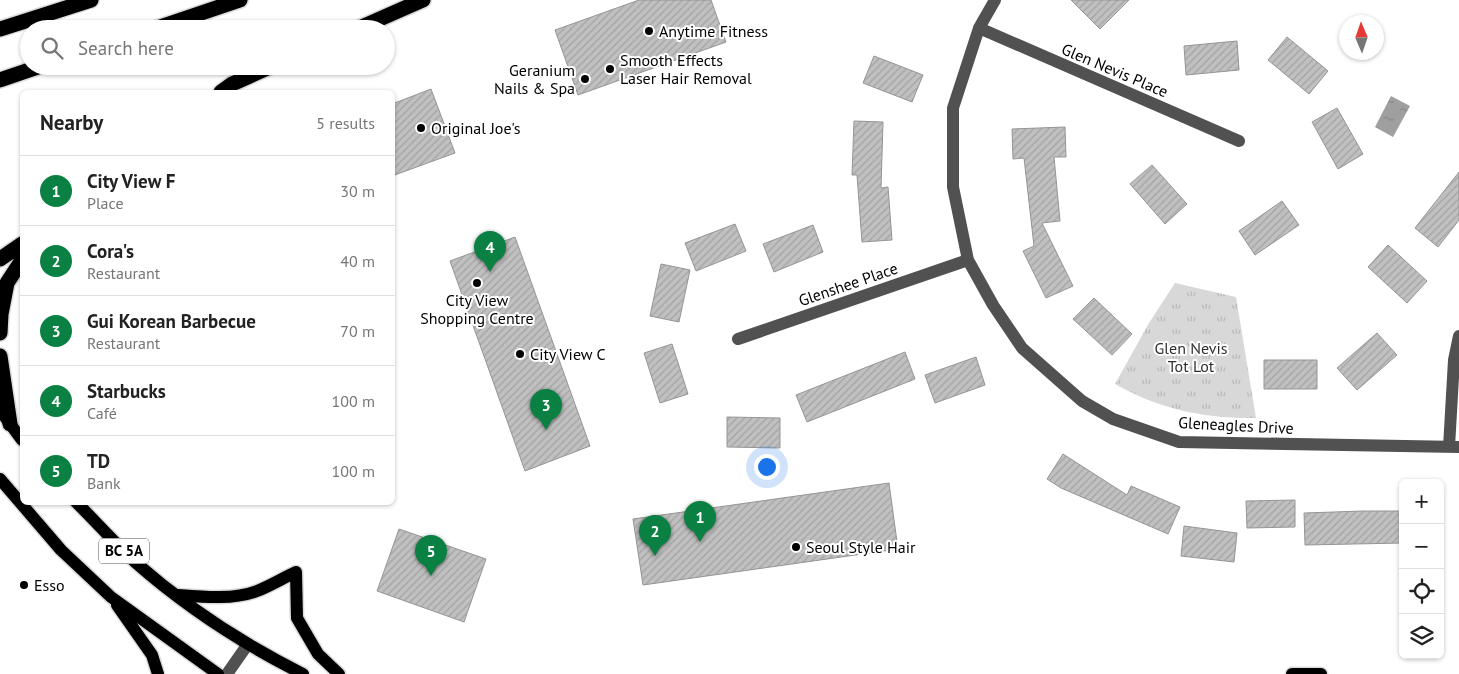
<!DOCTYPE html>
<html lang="en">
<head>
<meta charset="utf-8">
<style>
  body { margin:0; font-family:"PT Sans",sans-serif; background:#f2f2f2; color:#222 }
  .controls { position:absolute; right:15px; bottom:15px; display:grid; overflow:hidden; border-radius:8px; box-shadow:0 1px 4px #0004 }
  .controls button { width:45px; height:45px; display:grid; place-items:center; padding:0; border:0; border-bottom:1px solid #e0e0e0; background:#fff; color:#222; font:25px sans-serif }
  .compass { position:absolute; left:1339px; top:15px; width:45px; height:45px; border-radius:50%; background:#fff; box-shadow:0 1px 4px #0004; rotate:358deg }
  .you { position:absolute; left:766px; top:466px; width:18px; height:18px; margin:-12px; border:4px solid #fff; border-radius:50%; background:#1a73e8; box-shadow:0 0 0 8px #1a73e833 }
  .badge { display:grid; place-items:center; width:32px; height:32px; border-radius:50%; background:#0b8043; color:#fff; font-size:16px; font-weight:700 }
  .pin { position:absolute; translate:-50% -41px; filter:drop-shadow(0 1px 2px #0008) }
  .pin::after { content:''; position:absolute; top:26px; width:18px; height:15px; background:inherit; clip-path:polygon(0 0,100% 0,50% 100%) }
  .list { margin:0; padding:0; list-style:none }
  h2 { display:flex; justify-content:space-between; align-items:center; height:65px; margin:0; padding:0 20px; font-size:21px }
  h2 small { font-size:16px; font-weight:400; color:#767676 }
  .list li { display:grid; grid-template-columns:32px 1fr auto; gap:15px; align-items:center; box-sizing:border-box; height:70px; padding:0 20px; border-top:1px solid #e0e0e0 }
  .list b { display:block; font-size:19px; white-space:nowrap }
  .list p { margin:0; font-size:16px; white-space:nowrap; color:#767676 }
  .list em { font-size:16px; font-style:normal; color:#767676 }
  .icon { flex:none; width:28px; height:28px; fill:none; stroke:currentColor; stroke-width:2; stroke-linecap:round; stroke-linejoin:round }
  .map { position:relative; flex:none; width:1459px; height:674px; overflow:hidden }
  .search { position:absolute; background:#fff; box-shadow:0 1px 4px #0004; left:20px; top:20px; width:375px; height:55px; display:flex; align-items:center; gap:12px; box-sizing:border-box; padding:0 18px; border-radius:28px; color:#767676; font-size:19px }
  .panel { position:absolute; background:#fff; box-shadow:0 1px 4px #0004; left:20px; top:90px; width:375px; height:415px; border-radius:8px }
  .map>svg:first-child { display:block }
</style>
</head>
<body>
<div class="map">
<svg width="1459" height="674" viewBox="0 0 1459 674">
  <defs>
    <pattern id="park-tufts" width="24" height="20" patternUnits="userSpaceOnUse" patternTransform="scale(1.25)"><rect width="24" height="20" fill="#d8d8d8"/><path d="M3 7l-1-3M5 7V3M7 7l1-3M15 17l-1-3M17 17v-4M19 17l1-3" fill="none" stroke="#b8b8b8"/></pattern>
    <pattern id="water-ripples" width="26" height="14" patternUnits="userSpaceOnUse" patternTransform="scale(1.25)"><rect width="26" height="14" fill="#9f9f9f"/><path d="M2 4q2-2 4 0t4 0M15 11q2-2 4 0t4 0" fill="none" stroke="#878787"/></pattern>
    <pattern id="building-hatch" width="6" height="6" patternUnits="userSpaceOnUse" patternTransform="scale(1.25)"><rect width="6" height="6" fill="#c0c0c0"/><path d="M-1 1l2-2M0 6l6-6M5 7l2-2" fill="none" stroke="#a3a3a3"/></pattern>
  </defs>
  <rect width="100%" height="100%" fill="#fff"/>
  <path fill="url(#park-tufts)" d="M1175,283L1236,297L1256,418C1205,419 1159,409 1115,384L1149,323Z"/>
  <path fill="url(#water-ripples)" d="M1391,96L1410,106L1393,137L1375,127Z"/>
  <path fill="url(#building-hatch)" stroke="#959595" d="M639,0H711L726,42L578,95L555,30Z
    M1071,0H1129L1100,29Z
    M1287,37L1328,71L1309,94L1268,60Z
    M1237,41L1239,70L1186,75L1184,46Z
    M874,56L923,75L912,102L863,83Z
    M431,89L455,153L392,176V104Z
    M1337,108L1363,154L1338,169L1312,122Z
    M854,121L883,122L881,188L888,187L892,240L862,242L857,175H852Z
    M1065,127L1066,157H1054L1060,221L1042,223L1073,286L1046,298L1023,251L1034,246L1024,158L1013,159L1012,129Z
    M1152,165L1187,204L1165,224L1130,184Z
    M1459,172V220L1438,247L1415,228Z
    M1282,201L1299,225L1255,255L1239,231Z
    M735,224L746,251L696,271L685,243Z
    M813,225L823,252L774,272L763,244Z
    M515,237L590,446L525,471L450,261Z
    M1388,245L1427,281L1407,303L1368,267Z
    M661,264L690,270L679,322L650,316Z
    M1094,298L1132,334L1112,355L1073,319Z
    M1377,333L1397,355L1357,390L1337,368Z
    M672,344L688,394L660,403L644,353Z
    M905,352L915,379L807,422L796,395Z
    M976,357L985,385L935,403L925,375Z
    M1264,360H1317V389H1264Z
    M727,417L780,418V448L727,447Z
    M1063,454L1127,495L1131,486L1180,507L1168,534L1061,488L1047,479Z
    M889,483L898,549L643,585L633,519Z
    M1295,500V527L1247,528L1246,501Z
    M1363,511H1403V543L1305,545L1304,513Z
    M1184,526L1237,533L1234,562L1181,556Z
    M399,529L486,559L464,622L377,591Z"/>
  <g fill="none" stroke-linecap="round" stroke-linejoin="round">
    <g stroke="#dbdbdb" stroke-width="15">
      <path id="major" d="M0,410L22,440
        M0,479L61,550L111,597L218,674
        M76,502C96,522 115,543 135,562C185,606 243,644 303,674
        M178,595C203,597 233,600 257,591C270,586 283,578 296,572L297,618L318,654L339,674
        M117,605L152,655L158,674
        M1292,674H1321"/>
    </g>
    <g stroke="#dbdbdb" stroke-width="18">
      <path id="highway" d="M0,29L91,0
        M154,29L240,0
        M357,29L423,0
        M0,80L41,66
        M221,92L232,84L272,66
        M0,259L22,244
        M0,333L1,314L7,283L22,260
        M0,356L10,424"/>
    </g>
    <path stroke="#515151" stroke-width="12" d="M995,0L979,28L953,108V187L968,260L993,305L1022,348L1082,401L1113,419L1179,442L1459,447
      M979,28L1239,141
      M738,339L968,260
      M1449,447L1454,360L1459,336
      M227,674L248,644"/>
    <use href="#major" stroke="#000" stroke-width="12"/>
    <use href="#highway" stroke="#000" stroke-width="15"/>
  </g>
  <g fill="#000" stroke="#fff" stroke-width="2">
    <circle cx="649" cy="31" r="5"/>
    <circle cx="610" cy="69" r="5"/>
    <circle cx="585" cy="79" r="5"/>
    <circle cx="421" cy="128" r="5"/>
    <circle cx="477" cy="283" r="5"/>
    <circle cx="520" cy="354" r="5"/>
    <circle cx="796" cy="547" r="5"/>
    <circle cx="24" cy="585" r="5"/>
  </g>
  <g text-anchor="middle" stroke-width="4" stroke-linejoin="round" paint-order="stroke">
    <rect fill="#fff" stroke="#4c4c4c" stroke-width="1" x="99" y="538.5" width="50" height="25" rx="4"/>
    <g font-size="15" font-weight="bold" fill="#000">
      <text x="124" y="556">BC 5A</text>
    </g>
    <g font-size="16" fill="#000" stroke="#fff" text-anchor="start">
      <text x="659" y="37">Anytime Fitness</text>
      <text x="620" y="66">Smooth Effects<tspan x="620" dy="18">Laser Hair Removal</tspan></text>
      <text x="575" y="76" text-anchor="end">Geranium<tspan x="575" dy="18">Nails &amp; Spa</tspan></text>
      <text x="431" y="134">Original Joe's</text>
      <text x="477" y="306" text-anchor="middle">City View<tspan x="477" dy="18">Shopping Centre</tspan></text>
      <text x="530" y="360">City View C</text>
      <text x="806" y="553">Seoul Style Hair</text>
      <text x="34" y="591">Esso</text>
    </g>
    <g font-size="16" fill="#000" stroke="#fff">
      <text transform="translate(1115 70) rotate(23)" y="6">Glen Nevis Place</text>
      <text transform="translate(848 284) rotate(-19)" y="6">Glenshee Place</text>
      <text transform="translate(1236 425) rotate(3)" y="6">Gleneagles Drive</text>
    </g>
    <g font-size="16" fill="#2f2f2f" stroke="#fff">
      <text x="1191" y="354">Glen Nevis<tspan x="1191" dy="18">Tot Lot</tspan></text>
    </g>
  </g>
</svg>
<div class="controls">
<button>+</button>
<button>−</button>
<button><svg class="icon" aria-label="locate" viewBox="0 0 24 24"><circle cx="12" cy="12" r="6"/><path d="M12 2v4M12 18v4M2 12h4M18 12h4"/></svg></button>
<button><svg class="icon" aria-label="layers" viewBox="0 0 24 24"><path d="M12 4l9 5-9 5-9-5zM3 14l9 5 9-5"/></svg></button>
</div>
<svg class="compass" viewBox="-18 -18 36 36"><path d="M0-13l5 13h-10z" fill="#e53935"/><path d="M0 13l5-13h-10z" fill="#767676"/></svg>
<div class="you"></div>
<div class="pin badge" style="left:700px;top:542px">1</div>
<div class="pin badge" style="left:655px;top:556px">2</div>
<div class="pin badge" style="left:546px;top:430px">3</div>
<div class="pin badge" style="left:490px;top:272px">4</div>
<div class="pin badge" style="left:431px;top:576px">5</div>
<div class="search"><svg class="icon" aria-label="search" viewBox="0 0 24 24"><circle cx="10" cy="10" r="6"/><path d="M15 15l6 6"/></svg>Search here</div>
<section class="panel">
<h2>Nearby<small>5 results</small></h2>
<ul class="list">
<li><span class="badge">1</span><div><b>City View F</b><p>Place</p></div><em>30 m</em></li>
<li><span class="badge">2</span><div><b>Cora's</b><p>Restaurant</p></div><em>40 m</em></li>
<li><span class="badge">3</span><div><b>Gui Korean Barbecue</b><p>Restaurant</p></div><em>70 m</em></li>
<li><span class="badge">4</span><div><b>Starbucks</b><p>Café</p></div><em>100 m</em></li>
<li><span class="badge">5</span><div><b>TD</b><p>Bank</p></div><em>100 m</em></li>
</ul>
</section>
</div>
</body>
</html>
